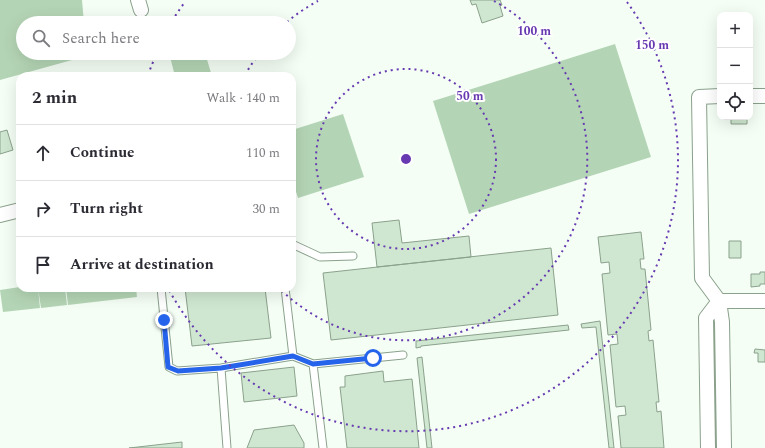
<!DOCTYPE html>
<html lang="en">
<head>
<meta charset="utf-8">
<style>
  body { margin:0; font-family:Spectral,serif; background:#f7f7f7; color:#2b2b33 }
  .controls { position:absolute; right:12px; top:12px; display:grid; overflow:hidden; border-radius:8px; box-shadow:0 4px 16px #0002 }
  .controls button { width:36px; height:36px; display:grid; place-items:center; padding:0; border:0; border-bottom:1px solid #e1e1e2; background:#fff; color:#2b2b33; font:20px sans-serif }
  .stop { position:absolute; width:12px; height:12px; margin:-9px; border:3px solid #2563eb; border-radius:50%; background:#fff }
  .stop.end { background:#2563eb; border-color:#fff; box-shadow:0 1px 4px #0008 }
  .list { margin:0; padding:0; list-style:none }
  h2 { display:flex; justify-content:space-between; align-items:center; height:52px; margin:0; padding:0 16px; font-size:17px }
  h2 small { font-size:13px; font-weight:400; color:#7c7c81 }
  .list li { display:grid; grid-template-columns:26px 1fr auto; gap:12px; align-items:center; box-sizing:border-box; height:56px; padding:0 16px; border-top:1px solid #e1e1e2 }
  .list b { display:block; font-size:15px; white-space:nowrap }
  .list em { font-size:13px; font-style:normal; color:#7c7c81 }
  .icon { flex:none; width:22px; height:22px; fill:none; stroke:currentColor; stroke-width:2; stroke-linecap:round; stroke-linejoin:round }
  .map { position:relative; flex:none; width:765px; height:448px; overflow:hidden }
  .search { position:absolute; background:#fff; box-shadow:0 4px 16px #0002; left:16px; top:16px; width:280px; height:44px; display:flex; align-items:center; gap:10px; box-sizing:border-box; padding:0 14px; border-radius:22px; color:#7c7c81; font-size:15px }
  .panel { position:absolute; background:#fff; box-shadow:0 4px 16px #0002; left:16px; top:72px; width:280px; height:220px; border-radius:12px }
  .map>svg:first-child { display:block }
</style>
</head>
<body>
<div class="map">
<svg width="765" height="448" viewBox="0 0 765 448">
  <rect width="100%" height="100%" fill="#f4fef5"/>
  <path fill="#b4d5b5" d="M0,0H82L84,23H23V53H89L90,55L0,80Z
    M615,44L651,157L469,214L433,101Z
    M169,53H205L212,76H175Z
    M343,114L364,177L298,198L292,179V130Z
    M20,287L38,288L40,308L3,312L0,290Z
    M38,288H65L67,305L41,308Z
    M66,288H136L137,297L68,305Z"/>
  <path fill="#cfe7d0" stroke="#8ba18c" d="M470,0H500L502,5L500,6L503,16L482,23L476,4L472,5Z
    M731,118H747V124H731Z
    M7,130L13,150L0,154V132Z
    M399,220L402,243L469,236L471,257L377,267L372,223Z
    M641,232L644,259H640L641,269H645L651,330L648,331L649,341L653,340L659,402H656L657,412L661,411L664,448H621L618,416L626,415L625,406L616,407L610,345L618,344L617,334L608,335L602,274L610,273L609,262L601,263L598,237Z
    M729,241H741V258H729Z
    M551,248L558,315L331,340L323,273Z
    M760,272H765V284H760V286L751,287V274H760Z
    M185,288H265L271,338L192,346Z
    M600,321L614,448H609L596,327L582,328L581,324Z
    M568,325L569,330L421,346V347L416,348V341Z
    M755,349L765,350V362H758V353H754Z
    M422,357L432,448H427L417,358Z
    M294,367L297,396L244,402L241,373Z
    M383,371L384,382L412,379L419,448H347L340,387H345V376Z
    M294,425L304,443V448H247L254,430Z
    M182,442V448H129Z"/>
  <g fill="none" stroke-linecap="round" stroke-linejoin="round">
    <g stroke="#8ba18c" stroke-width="9">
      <path id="lane" d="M292,244L320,257L353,256
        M161,288L169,367L177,371L221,368L293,356
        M285,288L293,356L313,364L403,355
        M313,364L323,448
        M221,368L227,448"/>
    </g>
    <g stroke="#8ba18c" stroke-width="16">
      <path id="street" d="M138,0L141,10
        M720,96L699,97L702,278L719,301L722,322L724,448
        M750,96H765
        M0,215L20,210
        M719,301H765
        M708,448L706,318L719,301"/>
    </g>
    <use href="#lane" stroke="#fff" stroke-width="7"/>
    <use href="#street" stroke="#fff" stroke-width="14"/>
  </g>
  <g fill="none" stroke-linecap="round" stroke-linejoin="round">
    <path stroke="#2563eb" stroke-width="5" d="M164,320L168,367L178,371L221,368L293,356L313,364L373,358"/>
  </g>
  <g fill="none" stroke="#673ab1" stroke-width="2" stroke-dasharray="2 4">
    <circle cx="406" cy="159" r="90"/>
    <path d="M245 75A181 181 0 0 1 259 54M287 22A181 181 0 0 1 318 1M494 1A181 181 0 1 1 279 288"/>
    <path d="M148 75A271 271 0 0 1 157 53M172 21A271 271 0 0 1 185 2M627 2A271 271 0 1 1 168 288"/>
  </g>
  <circle cx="406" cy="159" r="6" fill="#673ab1" stroke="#fff" stroke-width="2"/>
  <g font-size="12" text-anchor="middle" font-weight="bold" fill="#673ab1" stroke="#fff" stroke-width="4" stroke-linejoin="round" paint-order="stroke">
    <text x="534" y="35">100 m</text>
    <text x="652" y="49">150 m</text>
    <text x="470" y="100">50 m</text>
  </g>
</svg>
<div class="controls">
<button>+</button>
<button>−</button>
<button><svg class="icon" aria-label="locate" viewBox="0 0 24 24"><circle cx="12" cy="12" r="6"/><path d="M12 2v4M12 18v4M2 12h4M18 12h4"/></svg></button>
</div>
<div class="stop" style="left:373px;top:358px"></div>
<div class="stop end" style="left:164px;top:320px"></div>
<div class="search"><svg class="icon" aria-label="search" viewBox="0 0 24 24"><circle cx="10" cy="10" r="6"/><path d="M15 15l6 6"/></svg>Search here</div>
<section class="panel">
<h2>2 min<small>Walk · 140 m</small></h2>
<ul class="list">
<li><svg class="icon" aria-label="ahead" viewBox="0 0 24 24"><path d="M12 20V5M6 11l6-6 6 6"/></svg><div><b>Continue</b></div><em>110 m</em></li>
<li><svg class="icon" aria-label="right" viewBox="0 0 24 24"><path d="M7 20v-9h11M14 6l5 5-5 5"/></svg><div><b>Turn right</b></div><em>30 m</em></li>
<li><svg class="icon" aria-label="arrive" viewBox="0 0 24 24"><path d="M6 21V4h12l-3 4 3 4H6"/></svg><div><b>Arrive at destination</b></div></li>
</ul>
</section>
</div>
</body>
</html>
